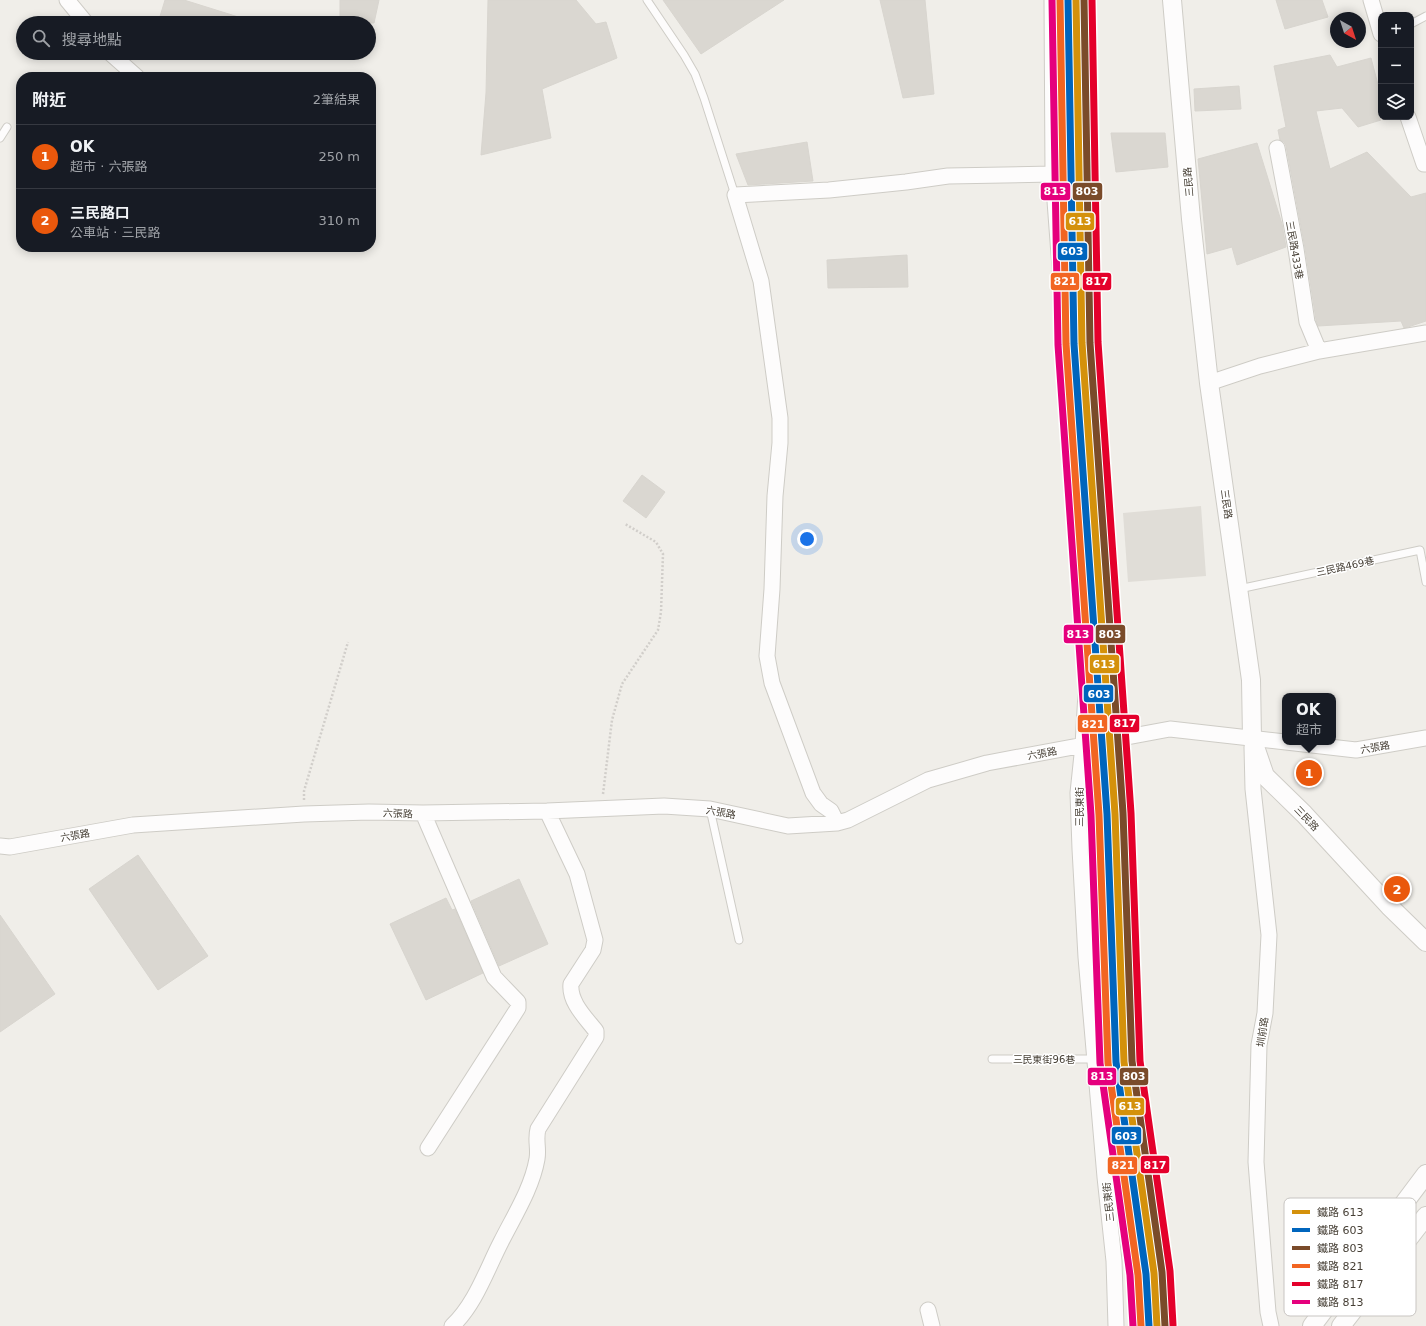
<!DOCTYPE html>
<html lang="zh-TW">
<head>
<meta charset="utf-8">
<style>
  body { margin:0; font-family:"DejaVu Sans","Noto Sans TC",sans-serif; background:#242831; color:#f1f3f6 }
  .controls { position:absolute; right:12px; top:12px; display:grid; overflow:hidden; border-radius:8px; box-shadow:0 2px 10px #0003 }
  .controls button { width:36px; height:36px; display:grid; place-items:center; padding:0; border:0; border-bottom:1px solid #363941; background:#171b24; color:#f1f3f6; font:20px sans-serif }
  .compass { position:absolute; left:1330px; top:12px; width:36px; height:36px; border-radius:50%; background:#171b24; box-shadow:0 2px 10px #0003; rotate:141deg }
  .you { position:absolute; left:807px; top:539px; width:14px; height:14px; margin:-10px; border:3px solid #fff; border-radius:50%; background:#1a73e8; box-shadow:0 0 0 6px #1a73e833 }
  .badge { display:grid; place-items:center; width:26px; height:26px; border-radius:50%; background:#ea580c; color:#fff; font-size:13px; font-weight:700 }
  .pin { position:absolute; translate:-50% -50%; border:2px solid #fff; box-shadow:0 1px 4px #0006 }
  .popup { position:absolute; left:1282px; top:693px; width:54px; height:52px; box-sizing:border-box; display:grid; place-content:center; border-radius:8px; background:#171b24; filter:drop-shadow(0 1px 3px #0005); font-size:13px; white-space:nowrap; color:#9ea1a6 }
  .popup b { font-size:15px; color:#f1f3f6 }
  .popup::after { content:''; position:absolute; left:50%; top:100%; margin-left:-8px; border:8px solid transparent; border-top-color:#171b24 }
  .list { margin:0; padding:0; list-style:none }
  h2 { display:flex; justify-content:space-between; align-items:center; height:52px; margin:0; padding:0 16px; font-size:17px }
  h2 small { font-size:13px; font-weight:400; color:#9ea1a6 }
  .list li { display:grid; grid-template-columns:26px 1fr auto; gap:12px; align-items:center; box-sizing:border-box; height:64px; padding:0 16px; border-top:1px solid #363941 }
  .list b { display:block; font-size:15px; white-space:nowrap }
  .list p { margin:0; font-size:13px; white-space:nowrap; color:#9ea1a6 }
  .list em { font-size:13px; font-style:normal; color:#9ea1a6 }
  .icon { flex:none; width:22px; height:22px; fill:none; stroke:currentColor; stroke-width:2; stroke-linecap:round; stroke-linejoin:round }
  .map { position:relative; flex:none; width:1426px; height:1326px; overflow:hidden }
  .search { position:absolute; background:#171b24; box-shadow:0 2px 10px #0003; left:16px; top:16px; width:360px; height:44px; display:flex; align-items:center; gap:10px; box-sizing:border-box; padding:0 14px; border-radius:22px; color:#9ea1a6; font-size:15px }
  .panel { position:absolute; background:#171b24; box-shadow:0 2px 10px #0003; left:16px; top:72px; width:360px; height:180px; border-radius:16px }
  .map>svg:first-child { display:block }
</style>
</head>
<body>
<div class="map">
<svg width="1426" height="1326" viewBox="0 0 1426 1326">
  <rect width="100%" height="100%" fill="#f0eee9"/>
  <path fill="#e0ddd7" d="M1201,506L1206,576L1128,582L1123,513Z"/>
  <path fill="#dad7d1" stroke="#d8d5cf" d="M165,0H184L248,20V23H158Z
    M340,0H379L374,23H340Z
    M488,0H576L596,24L606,22L617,58L542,89L551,138L481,155L486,93Z
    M663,0H784L701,54Z
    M880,0H925L934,94L903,98Z
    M1276,0H1322L1328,17L1285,29Z
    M1330,55L1337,67L1371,58L1381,96V120L1358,127L1342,108L1316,111L1330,169L1367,152L1411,197L1426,193V321L1408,327L1404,328L1401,321L1318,326L1316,320L1305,248L1286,146L1284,142L1280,140L1278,130L1286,127L1274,66Z
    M1239,86L1241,109L1195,111L1194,89Z
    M1111,133H1165L1168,167L1116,172Z
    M807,142L813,181L748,185L736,154Z
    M1257,143L1282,224L1286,247L1237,265L1232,247L1207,254L1198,159Z
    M907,255L908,287L828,288L827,260Z
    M642,475L665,492L646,518L623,501Z
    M138,855L208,956L158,990L89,889Z
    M519,879L548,944L499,966L471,901Z
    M446,898L452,910L455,909L483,973L426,1000L390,924Z
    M0,915L55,994L0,1032Z"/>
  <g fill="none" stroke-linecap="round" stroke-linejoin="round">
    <g stroke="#ceccc6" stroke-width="9">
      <path id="service" d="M647,0L684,55L695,74L704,98L735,195
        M1411,24L1426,16
        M0,138L7,127
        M1239,589L1420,550L1426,582
        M710,809L739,940
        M992,1059H1095"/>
    </g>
    <g stroke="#ceccc6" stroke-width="17">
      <path id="minor" d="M67,0L86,23
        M1052,0L1053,174L1082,565L1086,693L1083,745L1078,793L1080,849L1086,957L1105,1177L1114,1261L1116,1326
        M1371,0L1381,34
        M110,53L137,77
        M1408,117L1424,164H1426
        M1277,148L1296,249L1307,322L1319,351
        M1209,383L1260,366L1319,351L1426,333
        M1252,747L1253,789L1269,935L1265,1013L1259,1045L1256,1162L1268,1312L1271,1326
        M423,813L494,977L518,1002V1008L428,1148
        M837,823L831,811L821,804L813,793L772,683L767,656L772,589L775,496L780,443V418L761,281L735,195L829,190L906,182L948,176L1053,174
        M0,846L10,847L133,825L304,814L369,812L423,813L547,811L664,806L710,809L788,826L837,823L848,820L928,780L987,763L1170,729L1356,750L1426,738
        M928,1310L932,1326
        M452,1326C475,1305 487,1269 501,1242C514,1216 532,1188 537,1159C539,1148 535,1140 538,1129L596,1037V1031C586,1018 569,1002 571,984L593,950L595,940L577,874L547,811"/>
    </g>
    <g stroke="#ceccc6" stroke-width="20">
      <path id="tertiary" d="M1172,0L1191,219L1209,383L1251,680L1252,738L1265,776L1304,814L1389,906L1426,942
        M1312,1326L1426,1174
        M1341,1326L1426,1216"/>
    </g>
    <path stroke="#d1ceca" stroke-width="2.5" stroke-dasharray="2 2" stroke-linecap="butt" d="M603,794L612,720L622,684L658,630L661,612L663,554L656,542L625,524
      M304,800V791L348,642"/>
    <use href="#service" stroke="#fdfcfc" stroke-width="7"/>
    <use href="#minor" stroke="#fdfcfc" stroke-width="15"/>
    <use href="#tertiary" stroke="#fdfcfc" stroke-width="18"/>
    <g stroke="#fff" stroke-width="10">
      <path id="rail-1" d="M1076,0L1082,343L1115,814L1124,1062L1154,1273L1157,1326"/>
    </g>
    <g stroke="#fff" stroke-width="10">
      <path id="rail-2" d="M1068,0L1074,344L1107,814L1116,1062L1146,1274L1149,1326"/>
    </g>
    <g stroke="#fff" stroke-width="10">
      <path id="rail-3" d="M1084,0L1090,343L1123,813L1132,1061L1162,1272L1165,1326"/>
    </g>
    <g stroke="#fff" stroke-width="10">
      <path id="rail-4" d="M1060,0L1066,344L1099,815L1108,1063L1138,1275L1141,1326"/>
    </g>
    <g stroke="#fff" stroke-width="10">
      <path id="rail-5" d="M1092,0L1098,342L1131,813L1140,1061L1170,1271L1173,1325"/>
    </g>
    <g stroke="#fff" stroke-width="10">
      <path id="rail-6" d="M1052,0L1058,345L1091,815L1100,1063L1130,1275L1133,1326"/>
    </g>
    <use href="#rail-1" stroke="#d4910b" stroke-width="7"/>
    <use href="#rail-2" stroke="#0065bd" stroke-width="7"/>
    <use href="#rail-3" stroke="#7a4b2a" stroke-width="7"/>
    <use href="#rail-4" stroke="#f26522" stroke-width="7"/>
    <use href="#rail-5" stroke="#e4002b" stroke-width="7"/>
    <use href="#rail-6" stroke="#e5007d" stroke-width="7"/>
  </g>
  <g text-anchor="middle" stroke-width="3" stroke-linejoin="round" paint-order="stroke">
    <g font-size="10" fill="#463f35" stroke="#fff">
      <text transform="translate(1188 182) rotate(-95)" y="4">三民路</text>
      <text transform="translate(1295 250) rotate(80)" y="4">三民路433巷</text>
      <text transform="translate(1227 504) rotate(82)" y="4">三民路</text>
      <text transform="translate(1345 566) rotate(-12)" y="4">三民路469巷</text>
      <text transform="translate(1375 747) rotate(-10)" y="4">六張路</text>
      <text transform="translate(1042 753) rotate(-11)" y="4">六張路</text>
      <text transform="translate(1079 807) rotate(-90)" y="4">三民東街</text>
      <text transform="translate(721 812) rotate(10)" y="4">六張路</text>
      <text transform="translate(398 813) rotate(2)" y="4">六張路</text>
      <text transform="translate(1307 818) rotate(46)" y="4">三民路</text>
      <text transform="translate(75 835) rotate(-10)" y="4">六張路</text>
      <text transform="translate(1262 1032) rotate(-82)" y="4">圳前路</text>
      <text x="1044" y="1063">三民東街96巷</text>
      <text transform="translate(1108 1202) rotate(-96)" y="4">三民東街</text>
    </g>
  </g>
  <rect x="1284" y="1198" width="132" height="118" rx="6" fill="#fff" stroke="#c8c5c2" stroke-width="1"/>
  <rect x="1292" y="1210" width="18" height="4" fill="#d4910b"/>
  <rect x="1292" y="1228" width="18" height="4" fill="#0065bd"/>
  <rect x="1292" y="1246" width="18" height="4" fill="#7a4b2a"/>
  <rect x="1292" y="1264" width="18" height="4" fill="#f26522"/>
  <rect x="1292" y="1282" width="18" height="4" fill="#e4002b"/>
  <rect x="1292" y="1300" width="18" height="4" fill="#e5007d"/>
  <g font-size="11" fill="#463f35">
    <text x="1317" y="1216">鐵路 613</text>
    <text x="1317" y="1234">鐵路 603</text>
    <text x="1317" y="1252">鐵路 803</text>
    <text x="1317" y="1270">鐵路 821</text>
    <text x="1317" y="1288">鐵路 817</text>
    <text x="1317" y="1306">鐵路 813</text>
  </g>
  <g stroke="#fff" stroke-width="1.5">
    <rect x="1040" y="182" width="31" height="19" rx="4" fill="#e5007d"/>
    <rect x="1072" y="182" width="31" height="19" rx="4" fill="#7a4b2a"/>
    <rect x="1065" y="212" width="30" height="19" rx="4" fill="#d4910b"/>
    <rect x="1057" y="242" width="31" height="19" rx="4" fill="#0065bd"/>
    <rect x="1082" y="272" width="30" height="19" rx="4" fill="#e4002b"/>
    <rect x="1050" y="272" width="30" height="19" rx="4" fill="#f26522"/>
    <rect x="1095" y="624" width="31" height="20" rx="4" fill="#7a4b2a"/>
    <rect x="1063" y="624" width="31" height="20" rx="4" fill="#e5007d"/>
    <rect x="1089" y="654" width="31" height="20" rx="4" fill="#d4910b"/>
    <rect x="1083" y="684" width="31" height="19" rx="4" fill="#0065bd"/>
    <rect x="1109" y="714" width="31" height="19" rx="4" fill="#e4002b"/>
    <rect x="1077" y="714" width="31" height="19" rx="4" fill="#f26522"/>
    <rect x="1119" y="1067" width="30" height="19" rx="4" fill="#7a4b2a"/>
    <rect x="1087" y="1067" width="30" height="19" rx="4" fill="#e5007d"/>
    <rect x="1115" y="1097" width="30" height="19" rx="4" fill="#d4910b"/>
    <rect x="1111" y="1126" width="31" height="19" rx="4" fill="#0065bd"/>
    <rect x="1140" y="1155" width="30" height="19" rx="4" fill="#e4002b"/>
    <rect x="1107" y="1156" width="31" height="19" rx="4" fill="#f26522"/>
  </g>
  <g font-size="11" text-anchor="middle" font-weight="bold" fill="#fff">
    <text x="1055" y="195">813</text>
    <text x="1087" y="195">803</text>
    <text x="1080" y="225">613</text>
    <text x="1072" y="255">603</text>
    <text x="1097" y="285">817</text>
    <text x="1065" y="285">821</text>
    <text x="1110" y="638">803</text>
    <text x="1078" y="638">813</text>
    <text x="1104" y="668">613</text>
    <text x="1099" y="698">603</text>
    <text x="1125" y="727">817</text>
    <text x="1093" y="728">821</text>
    <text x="1134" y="1080">803</text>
    <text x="1102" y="1080">813</text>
    <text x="1130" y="1110">613</text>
    <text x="1126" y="1140">603</text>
    <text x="1155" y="1169">817</text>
    <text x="1123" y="1169">821</text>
  </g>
</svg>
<div class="controls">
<button>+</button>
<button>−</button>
<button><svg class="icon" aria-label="layers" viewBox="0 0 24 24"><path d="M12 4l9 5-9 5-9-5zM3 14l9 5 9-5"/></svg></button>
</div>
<svg class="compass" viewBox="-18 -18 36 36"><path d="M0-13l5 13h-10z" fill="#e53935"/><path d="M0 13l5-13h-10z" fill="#9ea1a6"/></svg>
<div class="you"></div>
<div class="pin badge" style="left:1309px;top:773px">1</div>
<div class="popup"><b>OK</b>超市</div>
<div class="pin badge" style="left:1397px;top:889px">2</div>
<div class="search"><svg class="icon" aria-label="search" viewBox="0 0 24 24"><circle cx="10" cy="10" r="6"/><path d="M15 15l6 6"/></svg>搜尋地點</div>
<section class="panel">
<h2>附近<small>2筆結果</small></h2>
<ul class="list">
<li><span class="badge">1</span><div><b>OK</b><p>超市 · 六張路</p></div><em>250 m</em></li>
<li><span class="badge">2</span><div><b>三民路口</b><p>公車站 · 三民路</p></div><em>310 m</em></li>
</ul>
</section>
</div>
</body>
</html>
